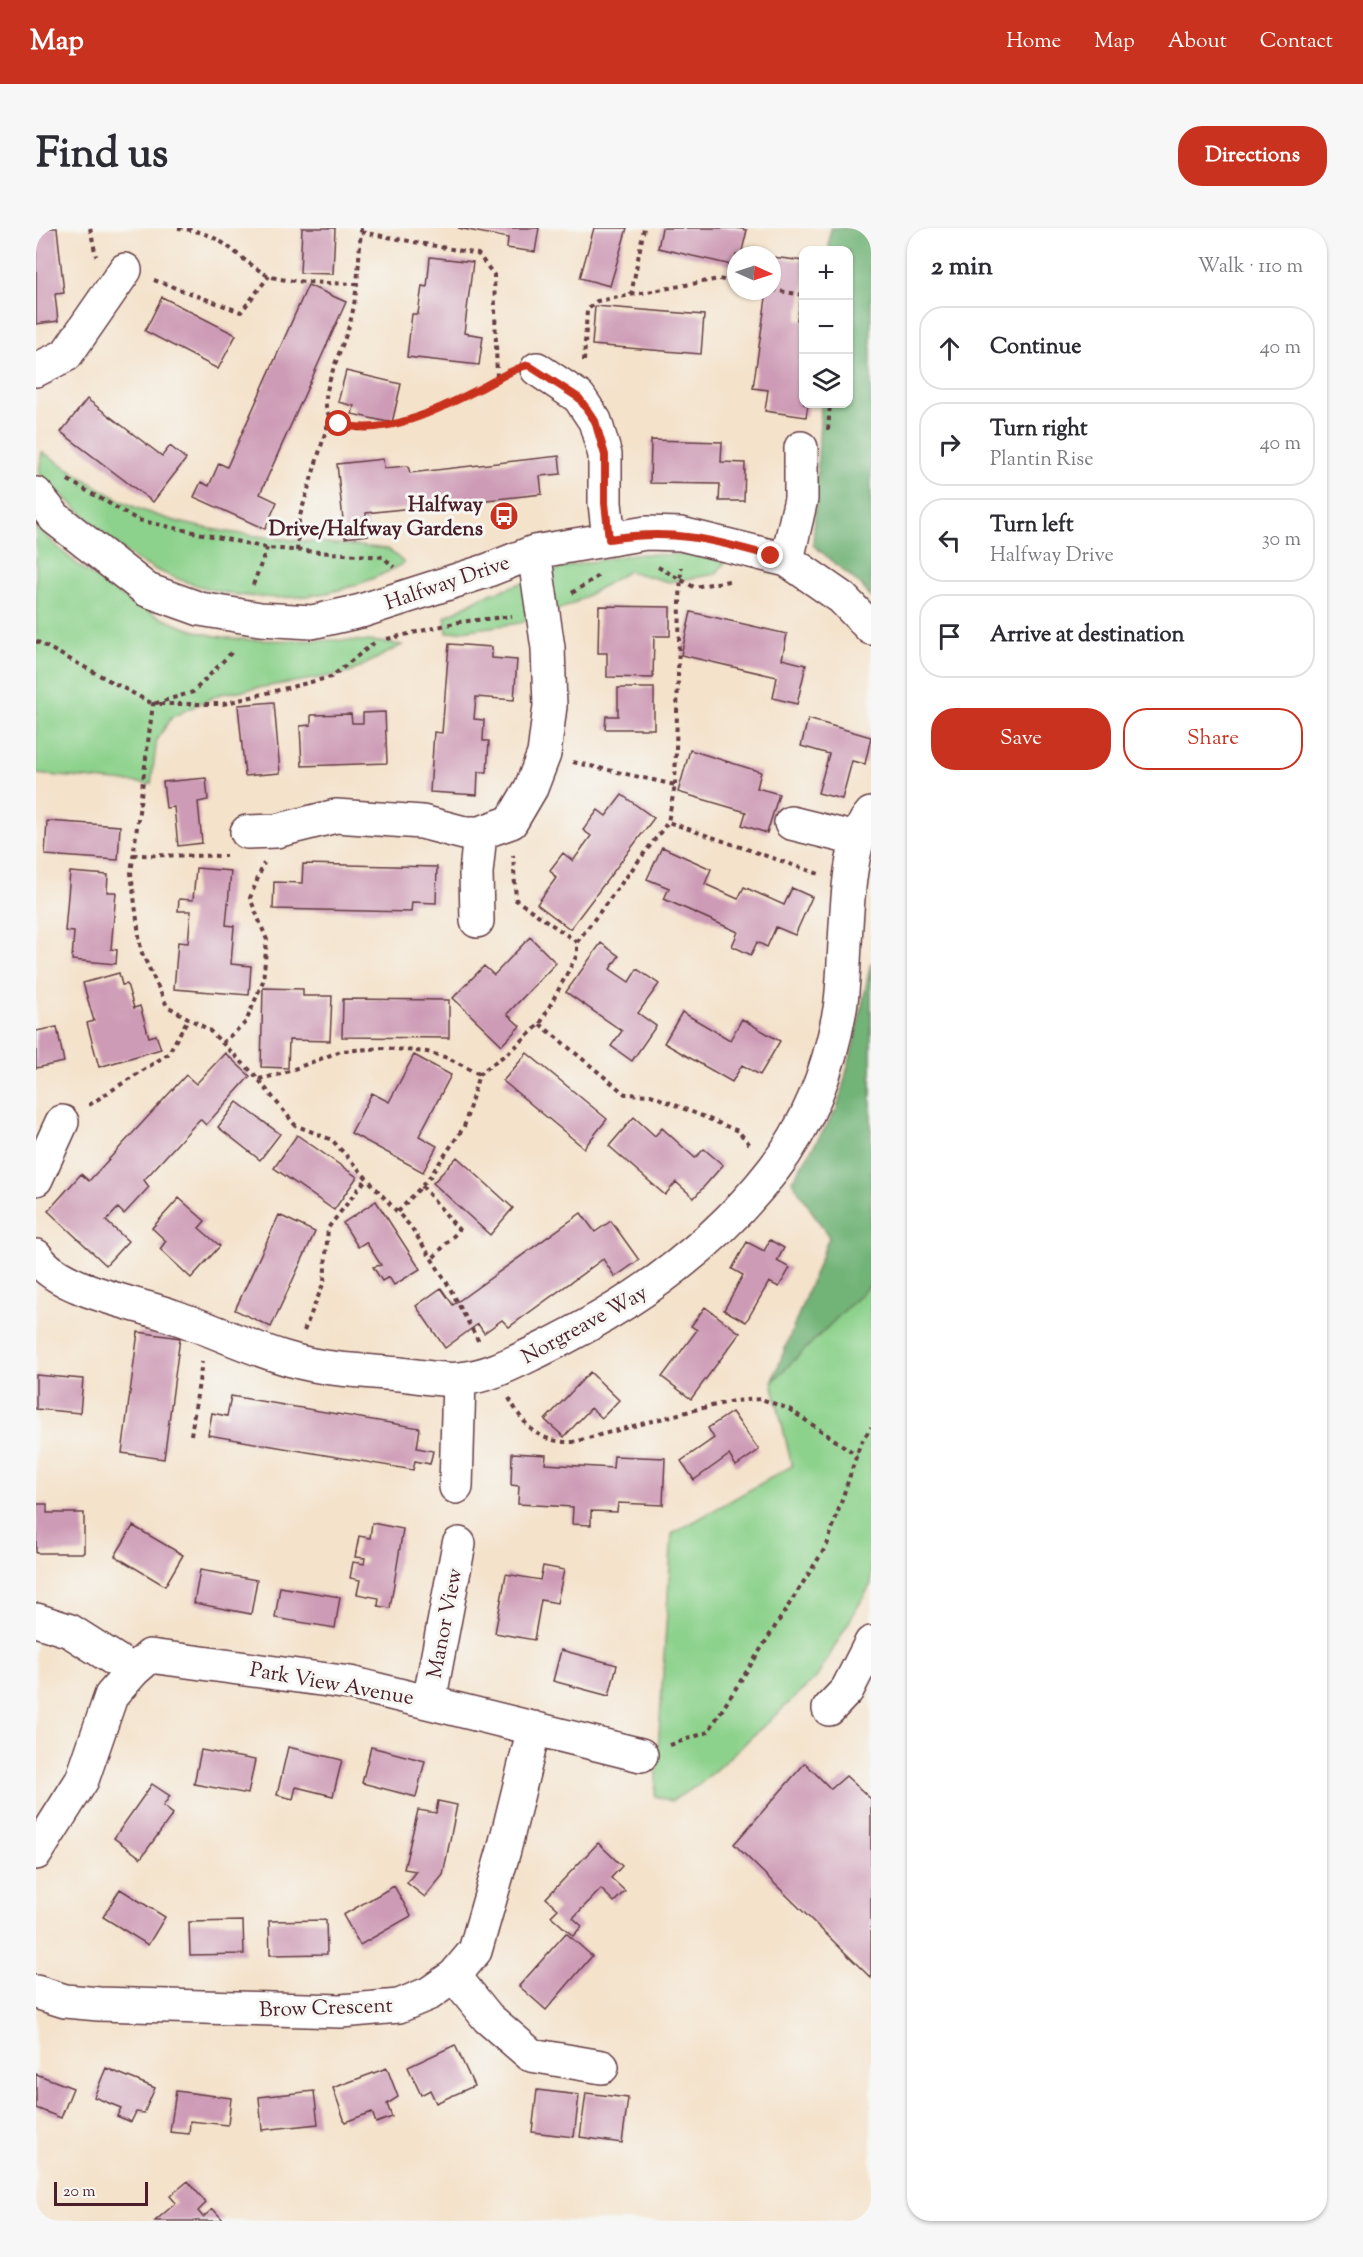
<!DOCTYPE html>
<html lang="en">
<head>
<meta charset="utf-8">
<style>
  body { margin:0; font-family:"Sorts Mill Goudy",serif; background:#f7f7f7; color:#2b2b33 }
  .controls { position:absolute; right:18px; top:18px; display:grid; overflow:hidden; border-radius:12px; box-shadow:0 2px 4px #0004 }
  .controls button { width:54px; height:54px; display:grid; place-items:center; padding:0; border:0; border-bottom:2px solid #e1e1e2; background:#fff; color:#2b2b33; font:30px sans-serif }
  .compass { position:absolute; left:691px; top:18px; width:54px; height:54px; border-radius:50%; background:#fff; box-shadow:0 2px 4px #0004; rotate:93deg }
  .scale { position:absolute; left:18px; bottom:15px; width:94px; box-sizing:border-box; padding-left:6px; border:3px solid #4a1f2b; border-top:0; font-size:16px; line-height:21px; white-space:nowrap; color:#4a1f2b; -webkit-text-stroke:4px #f6f6f2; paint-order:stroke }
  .stop { position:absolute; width:18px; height:18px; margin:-14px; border:4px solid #c8321e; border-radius:50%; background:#fff }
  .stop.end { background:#c8321e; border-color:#fff; box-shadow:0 2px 6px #0008 }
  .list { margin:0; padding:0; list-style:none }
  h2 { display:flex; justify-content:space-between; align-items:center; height:78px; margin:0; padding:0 24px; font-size:26px }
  h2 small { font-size:20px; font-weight:400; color:#7c7c81 }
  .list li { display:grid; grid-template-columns:39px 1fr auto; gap:18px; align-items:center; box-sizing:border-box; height:84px; margin:0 12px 12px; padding:0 12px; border:2px solid #e1e1e2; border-radius:24px }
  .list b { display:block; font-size:22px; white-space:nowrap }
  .list p { margin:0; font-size:20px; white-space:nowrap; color:#7c7c81 }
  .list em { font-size:20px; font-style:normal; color:#7c7c81 }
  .actions { display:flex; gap:12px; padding:18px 24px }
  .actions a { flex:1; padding:14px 0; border:2px solid #c8321e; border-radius:24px; text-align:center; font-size:21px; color:#c8321e }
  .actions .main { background:#c8321e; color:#fff }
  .icon { flex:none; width:33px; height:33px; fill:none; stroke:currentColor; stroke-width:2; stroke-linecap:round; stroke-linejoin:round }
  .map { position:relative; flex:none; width:835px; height:1993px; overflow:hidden; border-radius:24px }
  header { display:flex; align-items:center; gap:36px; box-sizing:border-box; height:84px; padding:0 30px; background:#c8321e; color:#fff }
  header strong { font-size:28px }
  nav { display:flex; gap:33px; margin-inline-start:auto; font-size:21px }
  .intro { display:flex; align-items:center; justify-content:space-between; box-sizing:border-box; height:144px; padding:0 36px }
  h1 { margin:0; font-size:42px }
  .button { padding:15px 27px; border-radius:24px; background:#c8321e; color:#fff; font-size:21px; font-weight:700 }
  main { display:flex; gap:36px; padding:0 36px }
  aside { flex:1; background:#fff; border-radius:24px; box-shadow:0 2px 4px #0004 }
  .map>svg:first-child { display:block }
</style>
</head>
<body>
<header>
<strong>Map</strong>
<nav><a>Home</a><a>Map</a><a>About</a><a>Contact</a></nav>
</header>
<div class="intro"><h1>Find us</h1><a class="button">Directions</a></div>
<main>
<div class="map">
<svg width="835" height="1993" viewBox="0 0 835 1993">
  <rect width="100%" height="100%" fill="#f6f6f2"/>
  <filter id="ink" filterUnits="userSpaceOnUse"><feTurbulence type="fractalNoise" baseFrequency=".0167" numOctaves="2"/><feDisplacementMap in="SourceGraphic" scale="12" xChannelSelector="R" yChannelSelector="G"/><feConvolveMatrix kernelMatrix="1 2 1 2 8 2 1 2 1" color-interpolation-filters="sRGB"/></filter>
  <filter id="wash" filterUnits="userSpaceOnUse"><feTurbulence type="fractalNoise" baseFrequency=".008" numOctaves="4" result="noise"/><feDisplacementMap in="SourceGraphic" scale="24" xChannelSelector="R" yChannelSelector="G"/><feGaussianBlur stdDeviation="1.35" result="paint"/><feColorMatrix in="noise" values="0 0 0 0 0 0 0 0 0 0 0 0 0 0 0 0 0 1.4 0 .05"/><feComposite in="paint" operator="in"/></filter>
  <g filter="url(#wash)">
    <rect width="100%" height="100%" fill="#f4e2cb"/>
    <path fill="#8dd28c" stroke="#6c785c" stroke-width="1.5" d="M6,224C34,241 62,261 92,276C163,310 273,312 352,321L368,335C282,385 188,378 102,333C93,328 85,319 77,313C51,291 27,268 3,245Z
      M0,297C44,346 126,403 193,410C251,417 308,407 366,417L313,445L184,466L136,489L121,511L115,556L0,546Z
      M597,326L660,327L689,334L680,346L633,354L592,343L535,377L484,395L411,405L409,389L446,369L533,338Z
      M835,1056V1356L781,1449L663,1557L635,1573L619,1568L636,1306L756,1238L736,1154Z"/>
    <path fill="#72b478" stroke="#5e6a52" stroke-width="1.5" d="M794,0H835V370L826,358L777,317L785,176H812V22H793Z
      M835,734V1056L736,1154L793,1009L756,953L801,881L820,807Z"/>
    <g id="blocks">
      <path fill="#ce9bb6" d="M0,0H21L28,65L19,66L22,93L0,96Z
        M266,0H299L297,46L264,45Z
        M422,0H503L499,24L471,20L472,10Z
        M558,0H591L574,58L544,50Z
        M626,0H700L711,2L705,27H700V38L622,20Z
        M394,29L437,34L428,105L447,108L443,137L371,129L376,86H382L386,58L391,59Z
        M736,29L768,33V58L761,92L768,93V176H772L770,189L729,183L732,162L717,160L731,63H736Z
        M272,57L310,74L224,266L241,274L229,301L158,269L165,254L173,258L183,235L191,239Z
        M126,69L200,107L182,141L109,103Z
        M559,78L668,87L665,126L556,117Z
        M310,143L365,156L356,195L316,186L318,178L302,174Z
        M51,171L126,228L134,218L150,231L117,274L25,204Z
        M615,212L686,214L685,234L709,235L708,273H683L684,256L614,255Z
        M523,228L525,246L504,248L506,266L330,285L332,307L309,310L301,236L347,231L348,240L372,238L374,245Z
        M563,378L634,379V408H618L617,450L571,449V425H562Z
        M655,384L751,406L746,431L770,437L761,476L737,470L741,449L645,427Z
        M413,416L456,419V430L481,432L478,472L440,469L438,491L448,492L447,513H453L451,544H442L441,567L394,564L398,504L406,505Z
        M582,460H618V501H569L570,488H582Z
        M238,474L244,545L209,548L202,477Z
        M349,484L351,535L266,538L264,498L275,497V487L315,486L316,495H327V485Z
        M772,491L835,509L829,536L816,533L806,571L782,565L793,526L765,518Z
        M654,522L725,544L721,560L743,566L731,605L706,597L710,584L642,564Z
        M170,550L172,572L162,574L166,615L142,618L138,579L130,580L127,554Z
        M586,567L618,590L534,701L501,676L520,650L514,642L527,625L537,633L555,608L547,602L562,582L570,588Z
        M11,593L84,598L82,632L9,627Z
        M626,619L675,641L669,656L702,671L708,659L748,677L756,660L776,669L759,707L740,699L731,719L721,714L715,727L696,718L702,704L628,671L633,660L611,651Z
        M267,636L401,639L400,675L376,674L375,684L237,681L238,654L266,655Z
        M160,640L195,643L190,697L198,698L195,736L215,738L213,767L138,761L142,714L152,715L155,683H142L143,671L157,672Z
        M34,644L72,647L71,664H80L75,721L81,722L80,736L36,732L38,704L29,703Z
        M494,709L520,735L471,786L484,798L466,817L417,770L448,738L458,747Z
        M565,715L583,728L574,741L593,754L601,741L623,756L602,785L620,798L596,833L575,818L586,803L530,764Z
        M83,745L86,757L91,756L98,780L104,778L113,809L120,807L125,821L63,839L51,795L58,793L47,755Z
        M227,760L267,761V768H296L294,813L253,812L252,840L225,839Z
        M307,771L413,772V810L306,809Z
        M646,784L694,812L706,791L744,813L724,847L706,837L696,854L628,815Z
        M21,799L28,834L0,840V803Z
        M189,825L214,848L170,897L164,891L108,952L113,959L88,986L82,980L70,993L92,1013L70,1037L12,983L45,946L53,953L150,847L160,856Z
        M491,825L571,891L548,920L467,853Z
        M378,827L415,847L383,908L401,918L387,944L315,905L336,865L353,874Z
        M201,874L244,906L224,932L182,899Z
        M598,889L619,908L626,900L659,930L668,921L687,937L658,970L640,954L629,967L573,918Z
        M261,907L321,949L298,982L238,940Z
        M421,929L477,980L454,1007L397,955Z
        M143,970L169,993L163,1000L184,1018L155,1050L124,1021L130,1013L116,1000Z
        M340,973L384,1041L358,1057L353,1049L346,1053L337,1039L345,1037L330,1014L322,1019L307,995Z
        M545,985L559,1004L575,993L603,1032L579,1049L567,1031L473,1099L466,1092L448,1105L442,1096L409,1120L380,1078L405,1060L417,1077Z
        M243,987L279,1004L235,1099L199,1082Z
        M734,1012L748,1020L741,1033L754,1040L743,1059L733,1054L710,1094L688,1082L707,1047L696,1041L711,1014L728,1023Z
        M669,1079L704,1105L655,1171L626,1149L661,1102L655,1098Z
        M102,1104L144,1110L128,1231L86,1225Z
        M554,1144L583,1172L566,1190L555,1180L528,1209L509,1192Z
        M0,1147L47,1151L44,1185L0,1181Z
        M195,1168L384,1200L381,1220L397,1223L394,1236L379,1233L377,1242L172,1207L176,1185L191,1188Z
        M696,1184L723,1222L700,1238L693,1227L658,1252L645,1233L678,1210L672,1200Z
        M476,1225L510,1227L509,1236L577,1240L578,1228L629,1230L627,1277L582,1275L581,1284L555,1283V1297L536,1296L537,1279L482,1276L483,1258L475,1257Z
        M0,1276H11V1285H48V1325H0Z
        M336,1295L367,1301L354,1380L342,1378L343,1370L321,1366L324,1352L314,1350L317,1334L328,1336L329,1330L319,1329L323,1308L334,1310Z
        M97,1298L147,1327L129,1358L79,1328Z
        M507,1338L528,1342L521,1375L505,1372L498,1412L459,1405L470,1346L504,1352Z
        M164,1342L221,1352L215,1386L158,1375Z
        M244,1359L304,1369L299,1400L239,1390Z
        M525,1422L581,1437L573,1468L517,1453Z
        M252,1519L306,1532L297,1568L260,1559L257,1571L241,1567Z
        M335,1519L389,1533L380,1569L326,1555Z
        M165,1522L219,1532L212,1566L158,1556Z
        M769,1535L795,1561L810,1548L835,1571V1750L698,1616Z
        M116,1556L134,1568L127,1578L137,1586L105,1630L78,1610Z
        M402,1573L421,1577L407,1647L389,1669L371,1655L380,1643L368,1641L382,1582L400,1585Z
        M562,1615L586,1638L575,1650L589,1663L578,1674L565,1661L537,1690L546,1698L537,1708L515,1688L522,1681L510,1670Z
        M358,1658L375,1688L324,1717L307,1687Z
        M84,1661L129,1689L112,1717L67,1689Z
        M290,1692L291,1726L234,1727L233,1693Z
        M207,1693L208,1726L154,1727L153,1694Z
        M530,1705L556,1728L510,1782L483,1758Z
        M419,1817L438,1858L400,1875L394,1862L385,1867L372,1839Z
        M70,1840L119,1860L108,1885L100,1884L95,1894L81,1888L85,1880L58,1869Z
        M351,1840L362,1869L351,1876L356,1889L340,1895L336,1884L309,1894L297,1860Z
        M0,1846L37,1860L25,1890L0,1880Z
        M501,1862L543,1867L538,1909L496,1904Z
        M140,1863L195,1870L192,1897L154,1893L153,1906L134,1904Z
        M278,1863L282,1896L226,1902L223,1869Z
        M550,1865L592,1870L586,1915L544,1909Z
        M152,1953L170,1975L162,1983L167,1989L177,1981L188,1993H119L140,1975L134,1968Z"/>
    </g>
  </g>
  <g filter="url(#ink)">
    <use href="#blocks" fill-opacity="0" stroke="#643c43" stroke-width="1.5"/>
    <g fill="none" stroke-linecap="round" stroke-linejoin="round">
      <g stroke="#643c43" stroke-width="36">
        <path id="minor" d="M501,141L543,169L559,193L569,227V275L573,311
          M0,142L30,127L89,42
          M0,266L19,290L111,362L164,381L224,391L276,394L325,383L450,343L498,324L610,305L645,306L751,332L806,370L835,400
          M751,332L765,271V220
          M755,595L820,611
          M211,604L240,603L300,588L386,594L428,605H444L475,594L495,560L508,526L514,478L512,420L498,324
          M441,693L440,645L444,605
          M0,951L26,894
          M0,1028C23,1063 97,1074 136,1088C176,1101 215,1121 256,1132C290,1142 328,1143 364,1146C383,1148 405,1153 424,1151C454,1148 477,1135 504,1122C593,1079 675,1022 737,942C773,896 794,838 804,781C812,734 805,618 835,586
          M420,1259L423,1151
          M0,1392L34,1403L97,1443L114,1428L314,1455L605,1527
          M393,1474L423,1316
          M793,1481L811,1462L835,1415
          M0,1625L46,1552L75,1468L97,1443
          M418,1748L452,1790L495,1827L566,1839
          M0,1764L29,1773L63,1776L305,1783L363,1778L394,1765L418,1748L439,1723L468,1622L498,1500"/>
      </g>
      <path stroke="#643c43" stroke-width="4" stroke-dasharray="4.5 4.5" stroke-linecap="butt" d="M54,0L60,28
        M142,0C191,6 194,26 231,47C246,55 300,55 319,56
        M325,0C323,29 322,63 315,91C310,112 287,158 290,178C299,239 443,161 469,147
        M325,4L442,26L458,47L461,151
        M118,52L205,84L233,48
        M736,62L768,67
        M595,67L608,0
        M548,133L551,82L561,73L683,51L700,55
        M792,202L794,176
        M32,252L102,292L231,320L347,329L358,339
        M261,323L263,291L294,189
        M622,339L658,359L693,353
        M217,357L231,320
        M536,365L562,348
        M351,411L423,394L476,388
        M0,413L117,476L157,464L196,424
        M338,415L295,449L187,476H117L95,645L105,723L131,778L173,802L218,846L259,897L296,912L375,999L410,1053L444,1116
        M537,534L639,557L632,594L783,646
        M639,557L645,339
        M97,627L190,628
        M541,714L632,594
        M504,796L589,866L615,867L702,903L716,919
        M186,815L210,794L227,753L231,712L214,670L228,635
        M223,851L245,846L305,823L348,820L391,824L412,830L443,846
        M53,877L132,826L152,791
        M386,958L423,1002L396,1031
        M362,984L393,950L428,899L443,846L477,821L504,796L541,727V714L480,672L477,627
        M268,1103L288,1054L292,1000L331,950
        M473,1170C489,1199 503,1215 537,1214L658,1182L697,1173L725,1171L753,1181L821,1227
        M155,1207L166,1134
        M634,1517L672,1504L791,1317L824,1217L835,1199"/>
      <use href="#minor" stroke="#fff" stroke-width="33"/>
    </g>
  </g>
  <g fill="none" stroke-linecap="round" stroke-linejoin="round" filter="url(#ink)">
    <path stroke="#c8321e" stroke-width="8" d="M303,196C349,209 400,183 441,162C458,154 473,142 492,137L543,170L559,193L569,227V275L573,311C636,301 675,311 735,328"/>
  </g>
  <defs>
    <g id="bus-disc" transform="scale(1.5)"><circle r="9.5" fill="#c8321e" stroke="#f6f6f2"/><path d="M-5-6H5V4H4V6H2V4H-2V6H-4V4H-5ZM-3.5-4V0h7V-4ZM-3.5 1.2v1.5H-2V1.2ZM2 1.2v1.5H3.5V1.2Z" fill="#fff"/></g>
  </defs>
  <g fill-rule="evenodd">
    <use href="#bus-disc" x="468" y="288"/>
  </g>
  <g text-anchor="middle" stroke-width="6" stroke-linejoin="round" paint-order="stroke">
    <g font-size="21" font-weight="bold" fill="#4a1f2b" stroke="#f6f6f2" text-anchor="end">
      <text x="447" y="283">Halfway<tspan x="447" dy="24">Drive/Halfway Gardens</tspan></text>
    </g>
    <g font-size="21" fill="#4a1f2b" stroke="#f6f6f2">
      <text transform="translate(411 354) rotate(-19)" y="7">Halfway Drive</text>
      <text transform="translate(548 1096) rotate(-29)" y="7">Norgreave Way</text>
      <text transform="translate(408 1395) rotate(-79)" y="7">Manor View</text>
      <text transform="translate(296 1455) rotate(10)" y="7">Park View Avenue</text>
      <text transform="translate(290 1779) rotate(-2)" y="7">Brow Crescent</text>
    </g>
  </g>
</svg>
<div class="controls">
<button>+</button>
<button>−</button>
<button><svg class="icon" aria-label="layers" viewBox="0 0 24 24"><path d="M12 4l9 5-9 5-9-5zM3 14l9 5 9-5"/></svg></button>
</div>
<svg class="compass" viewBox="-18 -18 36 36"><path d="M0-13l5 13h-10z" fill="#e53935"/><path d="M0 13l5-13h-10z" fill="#7c7c81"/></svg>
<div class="scale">20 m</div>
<div class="stop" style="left:303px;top:196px"></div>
<div class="stop end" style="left:735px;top:328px"></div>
</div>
<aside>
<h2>2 min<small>Walk · 110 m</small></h2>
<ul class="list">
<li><svg class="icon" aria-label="ahead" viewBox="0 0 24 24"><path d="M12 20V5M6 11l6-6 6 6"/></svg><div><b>Continue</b></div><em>40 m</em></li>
<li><svg class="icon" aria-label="right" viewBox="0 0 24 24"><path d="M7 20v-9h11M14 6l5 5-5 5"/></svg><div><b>Turn right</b><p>Plantin Rise</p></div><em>40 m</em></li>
<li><svg class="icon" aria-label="left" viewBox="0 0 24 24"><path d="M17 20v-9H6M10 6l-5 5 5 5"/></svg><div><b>Turn left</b><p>Halfway Drive</p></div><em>30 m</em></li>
<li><svg class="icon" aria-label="arrive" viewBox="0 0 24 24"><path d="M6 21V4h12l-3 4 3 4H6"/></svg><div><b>Arrive at destination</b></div></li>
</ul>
<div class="actions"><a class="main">Save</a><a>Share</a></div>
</aside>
</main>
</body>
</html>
